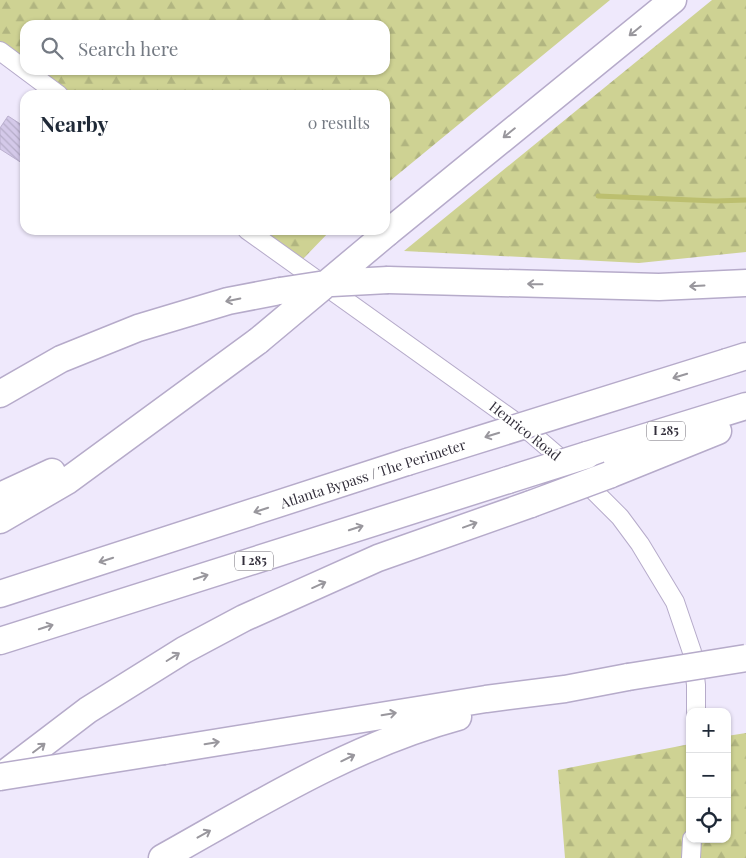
<!DOCTYPE html>
<html lang="en">
<head>
<meta charset="utf-8">
<style>
  body { margin:0; font-family:"Playfair Display",serif; background:#f6f6f7; color:#1f2937 }
  .controls { position:absolute; right:15px; bottom:15px; display:grid; overflow:hidden; border-radius:10px; box-shadow:0 1px 4px #0004 }
  .controls button { width:45px; height:45px; display:grid; place-items:center; padding:0; border:0; border-bottom:1px solid #e0e1e3; background:#fff; color:#1f2937; font:25px sans-serif }
  .list { margin:0; padding:0; list-style:none }
  h2 { display:flex; justify-content:space-between; align-items:center; height:65px; margin:0; padding:0 20px; font-size:21px }
  h2 small { font-size:16px; font-weight:400; color:#747a83 }
  .icon { flex:none; width:28px; height:28px; fill:none; stroke:currentColor; stroke-width:2; stroke-linecap:round; stroke-linejoin:round }
  .map { position:relative; flex:none; width:746px; height:858px; overflow:hidden }
  .search { position:absolute; background:#fff; box-shadow:0 1px 4px #0004; left:20px; top:20px; width:370px; height:55px; display:flex; align-items:center; gap:12px; box-sizing:border-box; padding:0 18px; border-radius:15px; color:#747a83; font-size:19px }
  .panel { position:absolute; background:#fff; box-shadow:0 1px 4px #0004; left:20px; top:90px; width:370px; height:145px; border-radius:15px }
  .map>svg:first-child { display:block }
</style>
</head>
<body>
<div class="map">
<svg width="746" height="858" viewBox="0 0 746 858">
  <defs>
    <pattern id="forest-firs" width="22" height="20" patternUnits="userSpaceOnUse" patternTransform="scale(1.25)"><rect width="22" height="20" fill="#ced293"/><path d="M5 1l3.5 6h-7zM16 11l3.5 6h-7z" fill="#b1b580"/></pattern>
    <pattern id="building-back-hatch" width="6" height="6" patternUnits="userSpaceOnUse" patternTransform="scale(1.25)"><rect width="6" height="6" fill="#d4c9e9"/><path d="M-1 5l2 2M0 0l6 6M5-1l2 2" fill="none" stroke="#b6adc9"/></pattern>
  </defs>
  <rect width="100%" height="100%" fill="#efe9fc"/>
  <path fill="url(#forest-firs)" fill-rule="evenodd" d="M0,0H610L385,185V95H47L0,62ZM25,25H385V70H25Z
    M712,0H746V252L639,263L404,251Z
    M258,230H331L302,260Z
    M746,733V858H565L558,770L690,744V839H727V736Z"/>
  <g fill="none" stroke-linecap="round" stroke-linejoin="round">
    <path stroke="#bcbf6f" stroke-width="5" d="M598,196L716,201L746,200"/>
  </g>
  <path fill="url(#building-back-hatch)" stroke="#baafce" d="M8,116L25,127V165L0,149V128Z"/>
  <g fill="none" stroke-linecap="round" stroke-linejoin="round">
    <g stroke="#b6abca" stroke-width="20">
      <path id="tertiary" d="M0,51L59,95
        M247,230L531,433L566,463L620,517L640,544L675,602L692,652L696,685V712
        M691,858L692,839"/>
    </g>
    <g stroke="#b6abca" stroke-width="29">
      <path id="motorway" d="M387,233L673,0
        M388,280L659,287L746,283
        M727,362L746,356
        M0,394L61,359L138,328L228,301L280,291
        M587,455L746,406
        M609,475L718,431
        M0,496L52,472
        M0,520L67,481L258,341
        M0,594L407,462
        M0,641L508,480
        M164,751L486,699L565,689L628,677
        M0,777L88,710L184,650L244,618L378,558L531,504
        M162,858C257,805 351,746 458,717"/>
    </g>
    <use href="#tertiary" stroke="#fff" stroke-width="18"/>
    <use href="#motorway" stroke="#fff" stroke-width="26"/>
    <g stroke="#b6abca" stroke-width="29" stroke-linecap="butt">
      <path id="motorway-bridge" d="M280,291L332,283L388,280
        M258,341L387,233
        M407,462L727,362
        M508,480L587,455
        M531,504L609,475
        M628,677L746,658
        M0,777L164,751"/>
    </g>
    <use href="#motorway-bridge" stroke="#fff" stroke-width="26"/>
  </g>
  <defs><path id="oneway-shaft" d="M-6 0H5M1.5-3L5.5 0L1.5 3" fill="none" stroke-width="1.6" stroke-linecap="round" stroke-linejoin="round" transform="scale(1.25)"/></defs>
  <g stroke="#99979d">
    <use href="#oneway-shaft" transform="translate(635 31) rotate(141)"/>
    <use href="#oneway-shaft" transform="translate(509 133) rotate(141)"/>
    <use href="#oneway-shaft" transform="translate(535 284) rotate(-179)"/>
    <use href="#oneway-shaft" transform="translate(697 286) rotate(177)"/>
    <use href="#oneway-shaft" transform="translate(233 300) rotate(168)"/>
    <use href="#oneway-shaft" transform="translate(680 376) rotate(163)"/>
    <use href="#oneway-shaft" transform="translate(492 435) rotate(163)"/>
    <use href="#oneway-shaft" transform="translate(261 510) rotate(162)"/>
    <use href="#oneway-shaft" transform="translate(470 525) rotate(-20)"/>
    <use href="#oneway-shaft" transform="translate(356 528) rotate(-18)"/>
    <use href="#oneway-shaft" transform="translate(106 560) rotate(162)"/>
    <use href="#oneway-shaft" transform="translate(201 577) rotate(-18)"/>
    <use href="#oneway-shaft" transform="translate(319 585) rotate(-24)"/>
    <use href="#oneway-shaft" transform="translate(46 627) rotate(-18)"/>
    <use href="#oneway-shaft" transform="translate(173 657) rotate(-32)"/>
    <use href="#oneway-shaft" transform="translate(389 714) rotate(-9)"/>
    <use href="#oneway-shaft" transform="translate(212 743) rotate(-9)"/>
    <use href="#oneway-shaft" transform="translate(39 748) rotate(-37)"/>
    <use href="#oneway-shaft" transform="translate(348 758) rotate(-26)"/>
    <use href="#oneway-shaft" transform="translate(204 834) rotate(-29)"/>
  </g>
  <g text-anchor="middle" stroke-width="4" stroke-linejoin="round" paint-order="stroke">
    <g fill="#fff" stroke="#706d76" stroke-width="1">
      <rect x="647" y="421.5" width="38" height="19" rx="4"/>
      <rect x="235" y="551.5" width="38" height="19" rx="4"/>
    </g>
    <g font-size="12" font-weight="bold" fill="#332f3b">
      <text x="666" y="435">I 285</text>
      <text x="254" y="565">I 285</text>
    </g>
    <g font-size="14" fill="#332f3b" stroke="#fff">
      <text transform="translate(525 431) rotate(38)" y="5">Henrico Road</text>
      <text transform="translate(373 474) rotate(-18)" y="5">Atlanta Bypass / The Perimeter</text>
    </g>
  </g>
</svg>
<div class="controls">
<button>+</button>
<button>−</button>
<button><svg class="icon" aria-label="locate" viewBox="0 0 24 24"><circle cx="12" cy="12" r="6"/><path d="M12 2v4M12 18v4M2 12h4M18 12h4"/></svg></button>
</div>
<div class="search"><svg class="icon" aria-label="search" viewBox="0 0 24 24"><circle cx="10" cy="10" r="6"/><path d="M15 15l6 6"/></svg>Search here</div>
<section class="panel">
<h2>Nearby<small>0 results</small></h2>
<ul class="list">
</ul>
</section>
</div>
</body>
</html>
